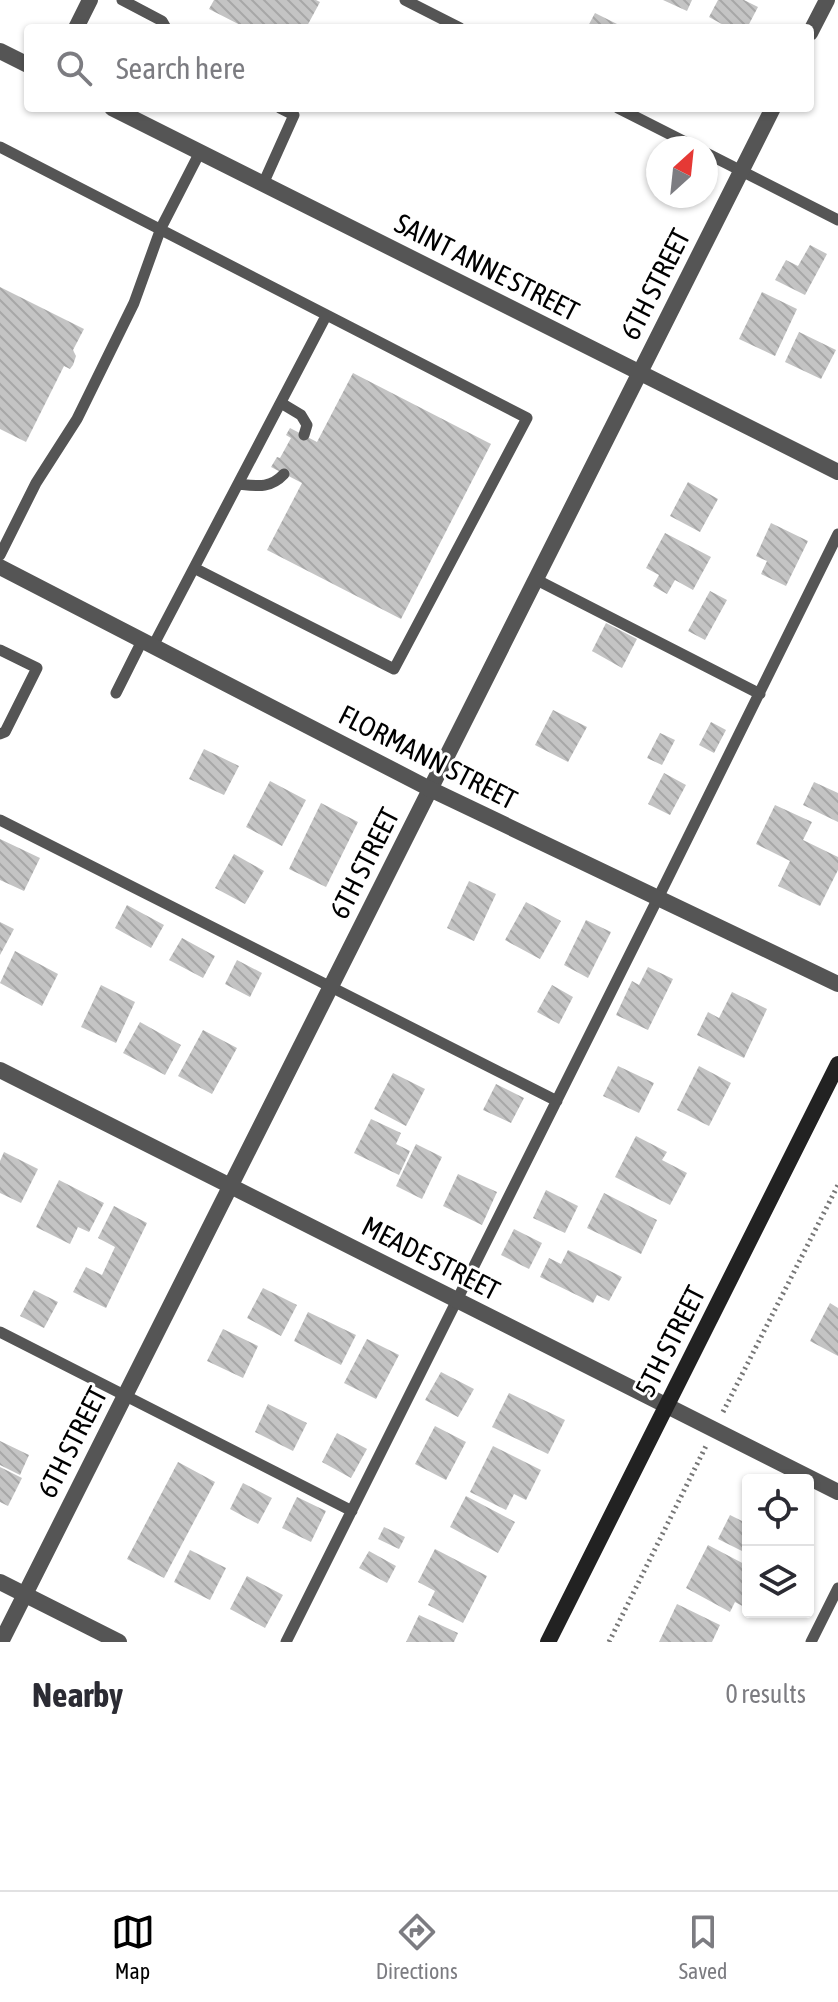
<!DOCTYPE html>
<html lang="en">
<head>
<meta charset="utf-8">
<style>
  body { margin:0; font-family:"Asap Condensed",sans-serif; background:#f2f2f3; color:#2b2b33 }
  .controls { position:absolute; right:24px; bottom:24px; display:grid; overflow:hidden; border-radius:8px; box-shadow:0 2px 6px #0004 }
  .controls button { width:72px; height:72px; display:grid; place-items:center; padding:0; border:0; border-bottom:2px solid #e1e1e2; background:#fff; color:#2b2b33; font:40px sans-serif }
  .compass { position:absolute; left:646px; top:136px; width:72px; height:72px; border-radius:50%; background:#fff; box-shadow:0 2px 6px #0004; rotate:27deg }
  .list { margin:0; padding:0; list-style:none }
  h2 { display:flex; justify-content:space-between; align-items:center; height:104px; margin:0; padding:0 32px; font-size:34px }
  h2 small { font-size:26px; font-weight:400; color:#7c7c81 }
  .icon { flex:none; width:44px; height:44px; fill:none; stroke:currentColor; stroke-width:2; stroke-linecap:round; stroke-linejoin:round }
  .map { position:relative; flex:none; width:838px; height:1642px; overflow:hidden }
  .search { position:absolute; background:#fff; box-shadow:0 2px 6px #0004; left:24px; right:24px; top:24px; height:88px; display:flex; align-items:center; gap:20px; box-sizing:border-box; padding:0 28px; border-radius:8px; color:#7c7c81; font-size:30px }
  .sheet { height:248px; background:#fff }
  nav { display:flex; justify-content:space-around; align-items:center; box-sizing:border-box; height:112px; border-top:2px solid #e1e1e2; background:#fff; font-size:22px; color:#7c7c81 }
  nav a { display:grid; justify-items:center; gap:4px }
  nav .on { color:#000 }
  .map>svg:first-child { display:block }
</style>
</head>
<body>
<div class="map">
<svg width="838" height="1642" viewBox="0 0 838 1642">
  <defs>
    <pattern id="building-back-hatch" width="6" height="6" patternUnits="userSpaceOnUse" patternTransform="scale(2)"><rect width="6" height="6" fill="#c4c4c4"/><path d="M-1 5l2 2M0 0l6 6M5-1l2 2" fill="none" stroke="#a7a7a7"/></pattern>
  </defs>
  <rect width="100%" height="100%" fill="#fff"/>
  <path fill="url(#building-back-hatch)" d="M214,0H316L320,2L306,28H267L259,24L257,28H246L209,9Z
    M663,0H692L687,11Z
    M718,0H744L758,7L747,28H729L709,17Z
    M595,13L625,28H587Z
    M810,245L827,254L805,295L775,280L786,260L798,266Z
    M0,287L84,329L73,350L76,356L73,365L70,369L64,366L26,442L0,429Z
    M762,292L797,309L775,356L739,339Z
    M799,332L836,350L821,379L785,362Z
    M353,373L491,444L401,619L267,550L302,483L271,467L277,457L280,458L291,438L286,435L290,428L317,442Z
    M688,482L718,499L700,532L670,516Z
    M771,523L808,541L786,586L761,574L767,561L756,556Z
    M665,533L711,557L693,590L675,580L667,594L653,586L659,575L646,568Z
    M710,591L727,600L705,640L688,631Z
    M606,623L637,639L622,668L592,651Z
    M553,710L587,727L568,762L535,745Z
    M711,722L726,730L714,753L699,745Z
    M660,733L675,740L662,765L647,758Z
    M204,749L239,766L224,795L189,779Z
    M664,773L686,785L670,815L648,804Z
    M270,781L306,800L282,846L246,827Z
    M814,782L838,793V822L803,805Z
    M321,803L358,822L326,887L289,869Z
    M775,805L812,822L803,840L838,857V870L820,906L778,886L790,861L756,844Z
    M0,839L40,858L24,891L0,880Z
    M234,854L264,871L245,904L215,888Z
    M469,881L496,894L474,941L447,928Z
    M526,902L561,921L540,959L505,940Z
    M127,905L164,925L151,948L115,928Z
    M586,920L611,932L588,978L564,965Z
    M0,922L14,929L0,955Z
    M182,938L215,956L203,978L169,960Z
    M15,951L58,974L42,1006L0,983Z
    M237,960L262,973L250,997L225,984Z
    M648,967L673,979L648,1030L616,1015L632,981L639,985Z
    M101,985L135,1002L116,1043L81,1027Z
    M552,985L573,997L559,1024L537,1012Z
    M732,992L767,1009L744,1058L697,1035L708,1012L719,1018Z
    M140,1022L181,1045L165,1075L123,1053Z
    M203,1030L237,1048L212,1094L178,1076Z
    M618,1066L654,1083L639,1113L603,1096Z
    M699,1066L731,1083L709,1126L677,1110Z
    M393,1073L425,1089L406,1126L374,1109Z
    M496,1084L524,1098L511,1123L483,1110Z
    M371,1119L401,1133L396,1144L410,1151L399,1175L354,1153Z
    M636,1136L667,1152L662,1160L687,1173L670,1205L615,1177Z
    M416,1144L442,1157L422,1199L396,1186Z
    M4,1152L38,1169L21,1203L0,1193V1161Z
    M458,1174L497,1192L482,1225L443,1206Z
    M59,1180L104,1203L89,1232L78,1227L70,1244L36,1227Z
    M546,1190L578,1206L565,1233L533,1218Z
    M604,1193L657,1220L641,1254L587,1228Z
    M114,1206L147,1223L106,1308L73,1292L86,1267L102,1275L115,1247L98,1238Z
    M514,1229L542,1243L529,1269L501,1255Z
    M568,1250L622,1277L609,1301L597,1295L593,1303L540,1277L549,1258L561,1264Z
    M263,1288L297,1305L281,1336L247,1318Z
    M34,1290L58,1302L44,1328L20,1316Z
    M830,1303L838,1308V1356L810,1341Z
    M308,1312L356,1335L341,1365L294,1341Z
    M223,1329L258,1346L243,1378L207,1361Z
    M367,1339L399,1355L376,1399L344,1383Z
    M441,1372L474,1389L458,1417L425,1400Z
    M509,1393L565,1420L548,1454L492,1427Z
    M268,1404L307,1423L293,1451L255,1432Z
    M435,1426L466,1442L446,1480L415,1464Z
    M337,1433L367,1449L351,1478L322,1462Z
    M0,1441L29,1455L20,1475L0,1465Z
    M493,1446L541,1470L526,1500L514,1494L506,1510L470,1492Z
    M178,1462L215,1482L164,1578L127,1559Z
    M0,1467L22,1478L8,1506L0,1502Z
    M243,1483L272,1498L258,1524L230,1509Z
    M466,1496L515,1522L498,1553L450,1527Z
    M297,1497L326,1511L311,1542L282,1528Z
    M730,1515L748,1524V1554L718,1539Z
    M384,1527L405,1537L399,1549L378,1539Z
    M708,1545L748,1566V1583L744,1590L748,1592V1609L735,1602L730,1612L686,1588Z
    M435,1549L487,1576L463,1623L428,1605L435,1591L418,1582Z
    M190,1550L226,1568L210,1600L174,1582Z
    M369,1551L396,1566L387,1583L359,1568Z
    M247,1576L283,1595L265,1628L230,1609Z
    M677,1604L720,1625L712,1642H659Z
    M419,1615L458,1633L454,1642H406Z"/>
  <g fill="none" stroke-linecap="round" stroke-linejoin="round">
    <path stroke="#777" stroke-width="5" stroke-dasharray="2 4" stroke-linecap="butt" d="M723,1412L838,1185
      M609,1642L706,1446"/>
    <path stroke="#555" stroke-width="11" d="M122,0L162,21L166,28
      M405,0L460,28
      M618,108L697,148
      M0,147L527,418L394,669L194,568
      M706,153L838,220
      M263,184L294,115L280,108
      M281,403L301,415L307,425L304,435
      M238,484C257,486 270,489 284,474
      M0,555L36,483L77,419L134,303L161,228L200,152
      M535,579L760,694
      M153,646L326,316
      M0,650L37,668L5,732L0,734
      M116,693L142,641
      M0,820L557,1101
      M0,1332L352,1511
      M286,1642L658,898L838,534
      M811,1642L838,1588"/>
    <path stroke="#555" stroke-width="16" d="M76,28L90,0
      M810,33L827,0
      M0,51L28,65
      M112,108L838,472
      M0,1070L838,1492
      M0,1582L119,1642
      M1,1642L773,108"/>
    <path stroke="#555" stroke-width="16" d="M0,567L430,789L838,984"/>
    <path stroke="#222" stroke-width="16" d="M548,1642L838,1064"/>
  </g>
  <g text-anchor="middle" stroke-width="6" stroke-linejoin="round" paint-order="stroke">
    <g font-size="28" fill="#000" stroke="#fff">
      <text transform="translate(487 267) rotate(27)" y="10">SAINT ANNE STREET</text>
      <text transform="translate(655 284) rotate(-63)" y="10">6TH STREET</text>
      <text transform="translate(428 757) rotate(27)" y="10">FLORMANN STREET</text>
      <text transform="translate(364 863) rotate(-63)" y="10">6TH STREET</text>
      <text transform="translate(431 1258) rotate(27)" y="10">MEADE STREET</text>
      <text transform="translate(670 1341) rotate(-63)" y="10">5TH STREET</text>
      <text transform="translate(72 1442) rotate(-63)" y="10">6TH STREET</text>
    </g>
  </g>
</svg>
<div class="controls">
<button><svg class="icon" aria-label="locate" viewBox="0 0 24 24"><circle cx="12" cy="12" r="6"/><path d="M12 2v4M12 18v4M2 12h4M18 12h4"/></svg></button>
<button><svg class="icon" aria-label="layers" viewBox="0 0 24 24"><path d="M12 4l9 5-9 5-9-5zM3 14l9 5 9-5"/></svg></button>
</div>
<svg class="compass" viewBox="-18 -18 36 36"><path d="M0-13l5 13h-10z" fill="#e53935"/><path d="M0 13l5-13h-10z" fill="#7c7c81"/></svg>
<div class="search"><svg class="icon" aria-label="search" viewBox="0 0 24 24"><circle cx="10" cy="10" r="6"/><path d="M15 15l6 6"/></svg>Search here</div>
</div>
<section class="sheet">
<h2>Nearby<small>0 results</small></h2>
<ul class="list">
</ul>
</section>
<nav>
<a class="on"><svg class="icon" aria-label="map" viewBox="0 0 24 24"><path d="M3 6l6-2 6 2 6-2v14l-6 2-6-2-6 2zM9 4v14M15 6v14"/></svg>Map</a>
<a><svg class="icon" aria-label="directions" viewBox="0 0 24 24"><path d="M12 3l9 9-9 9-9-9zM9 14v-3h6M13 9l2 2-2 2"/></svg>Directions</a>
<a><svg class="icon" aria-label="saved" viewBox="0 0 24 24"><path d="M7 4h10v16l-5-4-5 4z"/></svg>Saved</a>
</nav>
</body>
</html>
